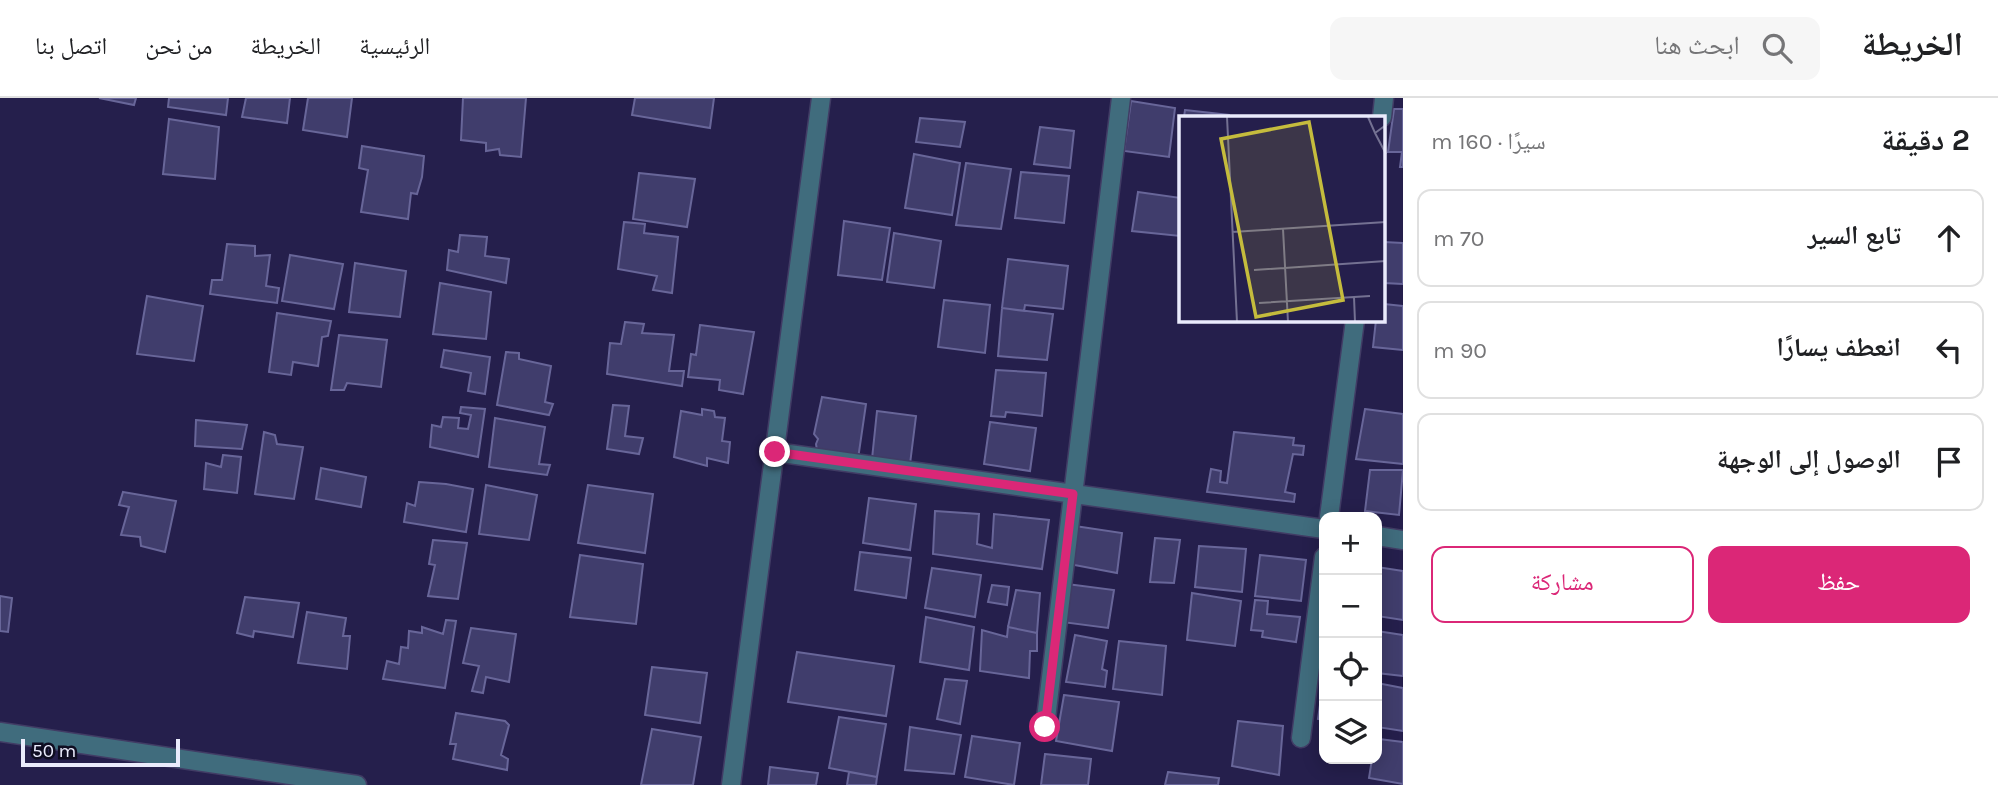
<!DOCTYPE html>
<html lang="ar">
<head>
<meta charset="utf-8">
<style>
  body { margin:0; font-family:Karla,"Noto Naskh Arabic",sans-serif; background:#f6f6f6; color:#202124; direction:rtl }
  .controls { position:absolute; right:21px; bottom:21px; display:grid; overflow:hidden; border-radius:14px; box-shadow:0 4px 18px #0003 }
  .controls button { width:63px; height:63px; display:grid; place-items:center; padding:0; border:0; border-bottom:2px solid #e0e0e0; background:#fff; color:#202124; font:35px sans-serif }
  .scale { position:absolute; left:21px; bottom:18px; width:159px; box-sizing:border-box; padding-left:7px; border:4px solid #eaebfc; border-top:0; font-size:19px; line-height:24px; white-space:nowrap; color:#eaebfc; -webkit-text-stroke:5px #0f0d21; paint-order:stroke }
  .stop { position:absolute; width:21px; height:21px; margin:-16px; border:5px solid #db2777; border-radius:50%; background:#fff }
  .stop.end { background:#db2777; border-color:#fff; box-shadow:0 2px 7px #0008 }
  .list { margin:0; padding:0; list-style:none }
  h2 { display:flex; justify-content:space-between; align-items:center; height:91px; margin:0; padding:0 28px; font-size:30px }
  h2 small { font-size:23px; font-weight:400; color:#757577 }
  .list li { display:grid; grid-template-columns:46px 1fr auto; gap:21px; align-items:center; box-sizing:border-box; height:98px; margin:0 14px 14px; padding:0 14px; border:2px solid #e0e0e0; border-radius:14px }
  .list b { display:block; font-size:26px; white-space:nowrap }
  .list em { font-size:23px; font-style:normal; color:#757577 }
  .actions { display:flex; gap:14px; padding:21px 28px }
  .actions a { flex:1; padding:16px 0; border:2px solid #db2777; border-radius:14px; text-align:center; font-size:24px; color:#db2777 }
  .actions .main { background:#db2777; color:#fff }
  .icon { flex:none; width:38px; height:38px; fill:none; stroke:currentColor; stroke-width:2; stroke-linecap:round; stroke-linejoin:round }
  .map { position:relative; flex:none; width:1403px; height:687px; overflow:hidden; direction:ltr }
  header { display:flex; align-items:center; gap:42px; box-sizing:border-box; height:98px; padding:0 35px; background:#fff; border-bottom:2px solid #e0e0e0 }
  header strong { font-size:33px }
  nav { display:flex; gap:38px; margin-inline-start:auto; font-size:24px }
  .search { width:490px; height:63px; background:#f6f6f6; display:flex; align-items:center; gap:18px; box-sizing:border-box; padding:0 24px; border-radius:14px; color:#757577; font-size:26px }
  main { display:flex }
  aside { flex:1; background:#fff }
  .map>svg:first-child { display:block }
</style>
</head>
<body>
<header>
<strong>الخريطة</strong>
<div class="search"><svg class="icon" aria-label="search" viewBox="0 0 24 24"><circle cx="10" cy="10" r="6"/><path d="M15 15l6 6"/></svg>ابحث هنا</div>
<nav><a>الرئيسية</a><a>الخريطة</a><a>من نحن</a><a>اتصل بنا</a></nav>
</header>
<main>
<aside>
<h2>2 دقيقة<small>سيرًا · 160 m</small></h2>
<ul class="list">
<li><svg class="icon" aria-label="ahead" viewBox="0 0 24 24"><path d="M12 20V5M6 11l6-6 6 6"/></svg><div><b>تابع السير</b></div><em>70 m</em></li>
<li><svg class="icon" aria-label="left" viewBox="0 0 24 24"><path d="M17 20v-9H6M10 6l-5 5 5 5"/></svg><div><b>انعطف يسارًا</b></div><em>90 m</em></li>
<li><svg class="icon" aria-label="arrive" viewBox="0 0 24 24"><path d="M6 21V4h12l-3 4 3 4H6"/></svg><div><b>الوصول إلى الوجهة</b></div></li>
</ul>
<div class="actions"><a class="main">حفظ</a><a>مشاركة</a></div>
</aside>
<div class="map">
<svg width="1403" height="687" viewBox="0 0 1403 687">
  <rect width="100%" height="100%" fill="#251f4c"/>
  <path fill="#403d6c" stroke="#686699" stroke-width="2" d="M99,0H136L134,7Z
    M169,0H228L226,17L168,9Z
    M246,0H290L287,25L242,19Z
    M308,0H352L347,39L303,32Z
    M463,0H526L521,59L500,57L499,51L486,53V45L461,42Z
    M635,0H714L710,30L632,17Z
    M1131,3L1175,10L1169,59L1124,53Z
    M1394,11H1403V69H1400L1402,54H1388Z
    M1185,12L1229,17V19H1184Z
    M920,20L965,24L960,49L916,44Z
    M169,21L219,29L215,81L163,76Z
    M1040,29L1074,33L1070,70L1034,66Z
    M362,48L424,58L422,79L417,96L411,95L408,121L361,114L368,72L359,70Z
    M914,56L960,65L952,117L905,110Z
    M966,65L1011,71L1001,131L956,127Z
    M1021,74L1069,78L1064,125L1015,120Z
    M639,75L695,81L687,129L633,121Z
    M1138,94L1181,100L1180,138L1132,133Z
    M844,123L890,130L882,182L838,177Z
    M624,124L645,126L644,135L678,139L672,195L653,192L657,178L618,171Z
    M894,135L941,143L934,190L887,184Z
    M460,137L487,139L485,158L509,161L506,185L447,172L449,152L458,154Z
    M1384,144L1403,145V186L1384,185Z
    M227,146L255,148V158L270,157L266,188L279,190L277,205L210,196L212,182H222Z
    M290,157L343,166L334,211L282,203Z
    M1008,161L1068,168L1063,211L1025,207L1024,213L1002,210Z
    M355,165L406,173L400,219L349,214Z
    M440,185L491,194L486,241L433,236Z
    M147,198L203,208L194,263L137,256Z
    M944,202L990,207L985,255L938,249Z
    M1384,206L1403,208V252L1373,249L1376,222H1384Z
    M1002,210L1053,216L1047,262L998,258Z
    M277,215L331,223L328,238L322,239L318,268L293,264L291,277L269,274Z
    M625,224L644,226L642,235L674,237L669,273H684L682,288L607,276L610,245L621,246Z
    M700,227L754,234L743,296L719,292L720,282L688,279L691,256L696,257Z
    M339,237L387,242L381,289L347,285L344,292H331Z
    M444,252L490,259L485,296L468,293L471,275L441,269Z
    M506,254L519,255V261L551,268L545,304L553,306L549,317L497,307Z
    M996,272L1046,275L1042,318L1006,314L1005,319L991,318Z
    M822,299L866,306L858,361L817,353L816,346L818,341L814,336Z
    M613,307L629,308L625,338L643,340L639,356L607,351Z
    M461,309L485,311L478,359L430,349L432,327L441,329L443,319L459,320L458,330L468,331L471,317L460,315Z
    M702,311L714,313L715,319L725,320L722,343L730,344L728,365L707,360V368L674,359L681,313L702,317Z
    M1365,311L1403,316V366L1356,361Z
    M877,313L916,318L910,366L872,361Z
    M495,320L545,329L539,366L550,367L547,377L489,369Z
    M196,322L247,327L242,351L195,348Z
    M990,324L1036,330L1030,373L984,366Z
    M264,334L275,337L277,346L303,349L294,401L255,396Z
    M1234,334L1294,340L1293,347L1304,348L1303,357L1293,356L1285,394L1295,396L1294,404L1207,394L1211,371L1221,373L1220,384L1227,385Z
    M223,357L241,359L237,395L204,391L206,365L221,369Z
    M321,370L366,379L361,409L316,401Z
    M1370,372H1403L1399,417L1365,413Z
    M419,384L446,386L473,391L466,434L404,424L407,405L415,408Z
    M486,387L537,397L529,442L479,436Z
    M588,387L653,396L645,455L578,445Z
    M123,394L176,403L165,454L141,448L140,439L121,437L129,409L119,407Z
    M869,400L916,406L910,452L863,445Z
    M935,413L979,416L977,446L992,450L994,416L1049,422L1042,471L933,456Z
    M1075,428L1122,435L1117,475L1069,466Z
    M1155,440L1180,442L1174,485L1150,484Z
    M433,442L467,445L458,501L428,498L435,467L429,466Z
    M1199,448L1246,451L1242,494L1195,489Z
    M860,454L911,460L906,500L855,492Z
    M580,457L643,466L636,526L570,519Z
    M1260,457L1306,462L1301,503L1255,498Z
    M1377,469L1403,473V522L1377,518Z
    M932,470L981,477L975,519L925,510Z
    M1067,486L1114,492L1108,530L1062,524Z
    M992,487L1009,489L1007,507L988,504Z
    M1016,492L1040,495L1037,535L1008,529Z
    M1192,495L1241,503L1235,548L1187,542Z
    M0,498L12,500L8,534L0,533Z
    M245,499L299,505L293,539L254,533L253,539L237,535Z
    M1255,502L1268,503L1267,516L1300,519L1296,544L1262,539L1263,533L1251,532Z
    M307,514L346,520L343,538H350L347,571L298,565Z
    M926,519L974,529L969,572L920,564Z
    M446,522L456,523L445,590L383,581L387,563L399,566L401,549L408,550L409,533L422,535V529L443,536Z
    M1008,529L1037,535V553H1030L1029,580L980,573L982,532L1007,539Z
    M471,530L516,536L509,584L486,579L483,595L472,593L479,568L463,565Z
    M1377,533L1403,537V578L1377,575Z
    M1075,537L1107,543L1102,571L1107,573L1105,589L1066,584Z
    M1119,543L1166,548L1162,597L1113,591Z
    M797,554L894,568L886,618L788,604Z
    M652,569L707,575L700,625L645,617Z
    M1324,579V622L1318,621Z
    M945,581L967,583L960,626L937,621Z
    M1377,585L1403,590V633L1377,629Z
    M1064,597L1119,604L1112,653L1056,643Z
    M456,615L505,623L509,627L501,657L508,661L507,672L453,661L456,646H450Z
    M839,619L886,626L877,679L829,670Z
    M1238,623L1283,628L1279,677L1232,668Z
    M910,629L961,637L954,676L905,672Z
    M652,631L701,639L693,687H641Z
    M972,638L1020,645L1014,687L965,679Z
    M1379,641L1403,644V686L1369,680L1372,661H1377Z
    M1045,656L1091,661L1088,687H1041Z
    M770,669L818,675L816,687H768Z
    M849,674L877,679L876,687H847Z
    M1168,674L1219,680L1218,687H1165Z"/>
  <g fill="none" stroke-linecap="round" stroke-linejoin="round">
    <g stroke="#413c65" stroke-width="21">
      <path id="street" d="M1382,19L1384,0
        M775,354L1324,431
        M1329,419L1355,222
        M1377,438L1403,442
        M1045,629L1121,0
        M0,634L357,687
        M1301,640L1324,459
        M731,687L821,0"/>
    </g>
    <use href="#street" stroke="#406c7d" stroke-width="18"/>
  </g>
  <g fill="none" stroke-linecap="round" stroke-linejoin="round">
    <path stroke="#db2777" stroke-width="9" d="M775,354L1073,396L1045,629"/>
  </g>
  <g transform="translate(1179 18)">
    <rect width="206" height="206" fill="#251f4c"/>
    <path fill="none" stroke="#747192" stroke-width="2" d="M48,1L58,206M189,1L196,17L207,9M196,17L207,38M104,113L109,206M53,116L207,106M75,154L207,145M175,181L176,206M80,187L191,180"/>
    <path fill="#c5bc3d" fill-opacity="0.15" stroke="#c5bc3d" stroke-width="3.5" d="M130,6L164,184L77,201L42,23Z"/>
    <rect width="206" height="206" fill="none" stroke="#eaebfc" stroke-width="3.5"/>
  </g>
</svg>
<div class="controls">
<button>+</button>
<button>−</button>
<button><svg class="icon" aria-label="locate" viewBox="0 0 24 24"><circle cx="12" cy="12" r="6"/><path d="M12 2v4M12 18v4M2 12h4M18 12h4"/></svg></button>
<button><svg class="icon" aria-label="layers" viewBox="0 0 24 24"><path d="M12 4l9 5-9 5-9-5zM3 14l9 5 9-5"/></svg></button>
</div>
<div class="scale">50 m</div>
<div class="stop" style="left:1045px;top:629px"></div>
<div class="stop end" style="left:775px;top:354px"></div>
</div>
</main>
</body>
</html>
